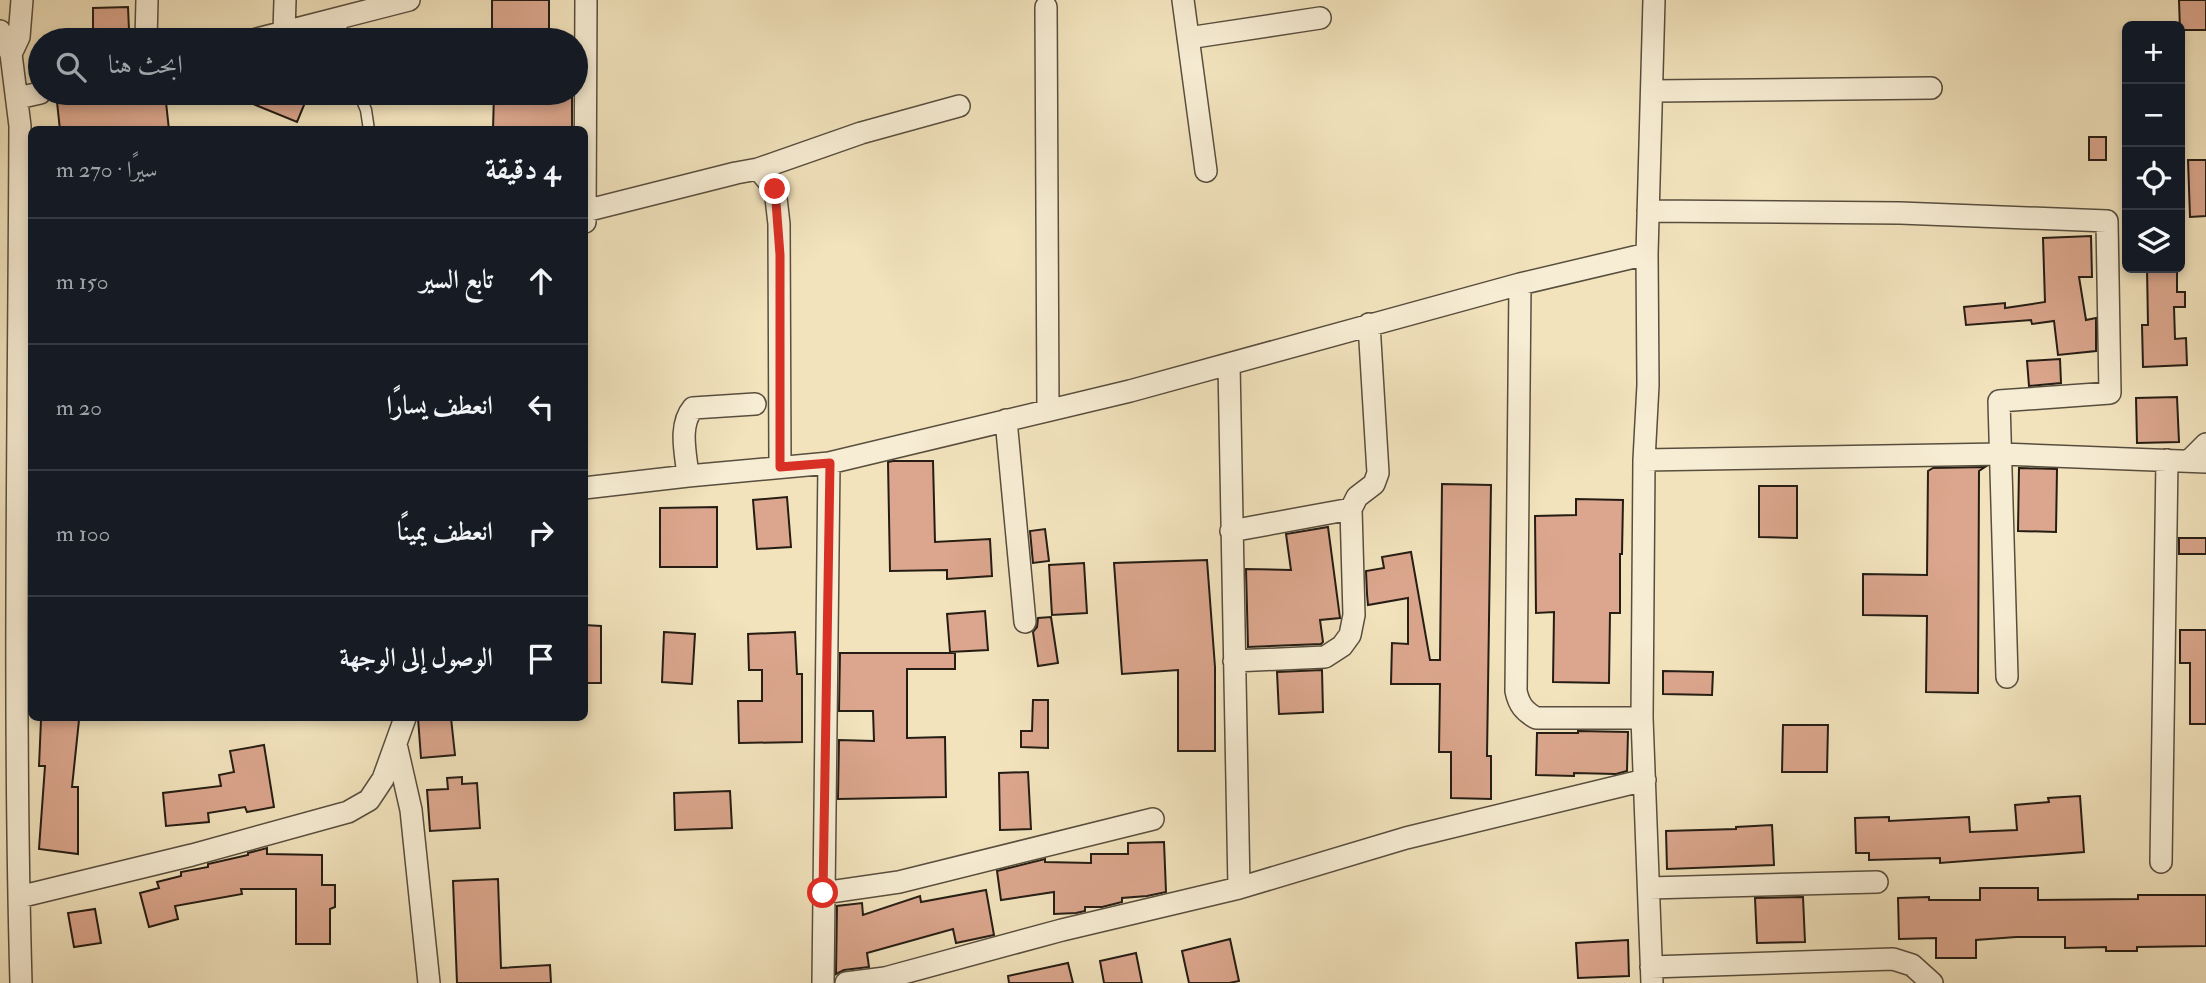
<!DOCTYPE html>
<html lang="ar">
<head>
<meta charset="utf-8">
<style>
  body { margin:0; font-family:"IM FELL Double Pica",Amiri,serif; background:#242831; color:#f1f3f6; direction:rtl }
  .controls { position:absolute; right:21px; top:21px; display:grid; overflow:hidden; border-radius:10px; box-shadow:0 4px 10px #0003 }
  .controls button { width:63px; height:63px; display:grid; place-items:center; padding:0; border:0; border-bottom:2px solid #363941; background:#171b24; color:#f1f3f6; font:35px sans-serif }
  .stop { position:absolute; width:21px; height:21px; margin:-16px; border:5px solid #d93025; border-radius:50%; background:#fff }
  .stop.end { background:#d93025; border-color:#fff; box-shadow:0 2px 7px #0008 }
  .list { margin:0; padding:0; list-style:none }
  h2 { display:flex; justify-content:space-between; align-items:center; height:91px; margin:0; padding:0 28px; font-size:30px }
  h2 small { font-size:23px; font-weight:400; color:#9ea1a6 }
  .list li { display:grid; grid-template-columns:46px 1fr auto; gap:21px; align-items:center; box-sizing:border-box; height:126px; padding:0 28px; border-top:2px solid #363941 }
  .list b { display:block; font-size:26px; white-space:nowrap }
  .list em { font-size:23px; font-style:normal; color:#9ea1a6 }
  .icon { flex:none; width:38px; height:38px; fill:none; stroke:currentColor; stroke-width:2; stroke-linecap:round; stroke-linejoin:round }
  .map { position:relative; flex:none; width:2206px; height:983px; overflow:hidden; direction:ltr }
  .search { position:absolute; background:#171b24; box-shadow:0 4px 10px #0003; left:28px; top:28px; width:560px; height:77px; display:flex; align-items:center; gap:18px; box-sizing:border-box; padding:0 24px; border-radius:38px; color:#9ea1a6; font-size:26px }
  .panel { position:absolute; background:#171b24; box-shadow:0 4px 10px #0003; left:28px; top:126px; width:560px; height:595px; border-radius:10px; direction:rtl }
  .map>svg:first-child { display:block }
</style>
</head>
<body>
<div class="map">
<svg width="2206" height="983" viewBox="0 0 2206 983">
  <rect width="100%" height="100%" fill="#f2e3bd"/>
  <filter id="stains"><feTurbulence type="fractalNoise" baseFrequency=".00286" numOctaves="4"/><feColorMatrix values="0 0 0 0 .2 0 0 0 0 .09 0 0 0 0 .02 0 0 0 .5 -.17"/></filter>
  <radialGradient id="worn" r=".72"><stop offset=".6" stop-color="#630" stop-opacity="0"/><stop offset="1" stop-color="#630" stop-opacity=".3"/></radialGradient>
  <path fill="#dba68d" stroke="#251d14" stroke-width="2" d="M492,0H549V40H492Z
    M2179,0H2206V30H2180Z
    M128,7L129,30L93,31V8Z
    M85,93H165L169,130H60L57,102Z
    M226,93H309L297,122Z
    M494,93H572V130H493Z
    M2089,137H2106V160H2089Z
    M2188,160H2206V216L2190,217Z
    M2091,236L2092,277H2079L2086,320L2096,318V351L2058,355L2054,321L2032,324L2031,320L1966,325L1964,307L2005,303V308L2045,302L2043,238Z
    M2147,268H2177V292H2185V307H2174L2175,339L2186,338L2187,365L2143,367L2142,325H2148Z
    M2060,359L2061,383L2029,386L2027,361Z
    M2177,397L2179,442L2137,443L2136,398Z
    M893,461H933L935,542L990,539L992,576L947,579V570L890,571L888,462Z
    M1985,467L1979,471L1978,693L1926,692L1927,616L1863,615V574L1927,575L1928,471L1933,468Z
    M2019,468L2057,469L2056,532L2018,531Z
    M1442,484L1491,485L1487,756H1491V799L1451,798V752H1439L1440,684H1391L1392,643L1408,644V598L1368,605L1367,594L1366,571L1384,568L1382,557L1411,552L1430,660H1440Z
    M1759,486H1797V538L1759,537Z
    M787,497L791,547L757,549L753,500Z
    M1576,499L1623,500L1622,554H1620V613H1610L1609,683L1553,682L1554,612L1536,613L1535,516L1576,515Z
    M717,507V567H660V508Z
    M1328,527L1340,618L1320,620L1323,642L1321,644L1248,647L1246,569L1291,570L1286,534Z
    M1045,529L1049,561L1033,563L1030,531Z
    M2179,538H2206V554H2179Z
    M1207,560L1215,667V751H1178V670L1122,674L1114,563Z
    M1084,563L1087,613L1052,615L1049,565Z
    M985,611L988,650L950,652L947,614Z
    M1051,617L1058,663L1038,666L1033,632L1037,627L1038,618Z
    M584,625L601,626V683H584Z
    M2180,630H2206V724H2190V663H2180Z
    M664,632L695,634L692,684L662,682Z
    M795,632L797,674H802V742L739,743L738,701H762V670H749L748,634Z
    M840,653H955V669H907V738L945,737L946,797L838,799L839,740L874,741L873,711H839Z
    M1322,670L1323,712L1279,714L1277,672Z
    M1663,671L1713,672L1712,695L1663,694Z
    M1033,700H1048V748L1021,747V731H1032Z
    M418,718H451L455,755L421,758Z
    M41,720H79L72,787H78V854L39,849L45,766H39Z
    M1783,725H1828L1827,772H1782Z
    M1578,731L1628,732L1627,771L1616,774L1574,773V776L1536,775L1537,733H1578Z
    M264,745L274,807L247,812L245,807L208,813L209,822L166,826L163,793L221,786L219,775L234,772L230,751Z
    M1028,772L1031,829L1000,830L999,773Z
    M462,777V784L477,783L480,828L430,831L427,790L448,789L447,778Z
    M730,791L732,828L675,830L674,793Z
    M2080,796L2084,852L1940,863V858L1869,860V853H1856L1855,818L1889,817V821L1969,817L1970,832L2017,830L2015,805L2049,802L2048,798Z
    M1772,825L1774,865L1667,869L1666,831L1736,829V827Z
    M1164,842L1166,892L1147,896L1122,898V902L1102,907H1085V911L1076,913L1054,914V892L1001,900L997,871L1045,859V862L1091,863V854H1128V843Z
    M267,848V854L322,855V885H335V907L330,909V944H296V889H241L242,894L175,906L178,919L149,927L140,893L159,888L157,882L181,876V872L208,867V864L248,855V853Z
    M498,879L501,968L550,965L551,983H457L453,881Z
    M1980,888H2038V900L2138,899V895H2206V946L2137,947V951H2106V947L2065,948V937H2016L1976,940V958H1936V938L1899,939L1898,898L1929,897V900H1980Z
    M986,890L994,935L956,943L953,929L867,953L869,967L844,970L836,974L837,906L862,903L863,915L920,896L921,902Z
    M1803,897L1805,942L1757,943L1755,898Z
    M95,909L101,943L74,947L68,913Z
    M1230,939L1239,981L1229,983H1189L1182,951Z
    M1628,940L1629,976L1578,978L1576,943Z
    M1136,953L1142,983H1104L1100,961Z
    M1068,963L1073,983H1009L1008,976Z"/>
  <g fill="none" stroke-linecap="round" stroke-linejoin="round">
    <g stroke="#584e3e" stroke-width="13">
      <path id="lane" d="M340,17L343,40
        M359,93L366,110L369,130"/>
    </g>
    <g stroke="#584e3e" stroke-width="24">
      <path id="street" d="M1183,0L1206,171
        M1046,7L1048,410
        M0,31L11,54L20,126C19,411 13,697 21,983
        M284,32L285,0
        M1188,38L1320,18
        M146,40L147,0
        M253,40L409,0
        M11,54L19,37L22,0
        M1653,91L1931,88
        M18,98L40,93
        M758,169L861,133L959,106
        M585,211L736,173L758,169L775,189L779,224L780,467
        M1648,211L1900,213L2107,221L2110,393L1999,401L2007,677
        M585,222L586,0
        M1520,284L1516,691C1519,705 1524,711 1536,718H1642
        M1229,364L1239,888
        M1006,420L1025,622
        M1644,460L2002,454L2206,462
        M2189,461L2206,444
        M688,476C686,454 678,426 693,408L755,404
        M584,488L688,476L829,463L1130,391L1520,284L1647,254
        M1231,531L1351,509
        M1234,661L1325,657L1342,646L1350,635L1354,615L1351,509L1357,497L1374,484L1378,473L1369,324
        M396,744L411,810L429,983
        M2161,862L2167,460
        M1649,888L1877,882
        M823,893L899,882L1153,819
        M19,897L192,855L348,812L369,800L383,779L405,718
        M1651,967L1893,959L1912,965L1932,983
        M823,983L829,463
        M846,983L885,978L1062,930L1239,888L1406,838L1645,780
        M1652,983L1642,718L1644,460L1648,385L1647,254L1654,0"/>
    </g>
    <use href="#lane" stroke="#f7edd4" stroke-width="10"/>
    <use href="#street" stroke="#f7edd4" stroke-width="21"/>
  </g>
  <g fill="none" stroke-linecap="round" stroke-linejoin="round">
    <path stroke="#d93025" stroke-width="9" d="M775,189L780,255V467L830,463L823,893"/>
  </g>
  <rect width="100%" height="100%" filter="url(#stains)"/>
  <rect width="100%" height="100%" fill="url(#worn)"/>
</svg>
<div class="controls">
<button>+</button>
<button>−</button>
<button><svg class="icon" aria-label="locate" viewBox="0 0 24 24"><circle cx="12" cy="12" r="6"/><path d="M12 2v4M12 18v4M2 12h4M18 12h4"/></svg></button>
<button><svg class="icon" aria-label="layers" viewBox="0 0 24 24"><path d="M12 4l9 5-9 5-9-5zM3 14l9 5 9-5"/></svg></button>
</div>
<div class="stop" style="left:823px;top:893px"></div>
<div class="stop end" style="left:775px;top:189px"></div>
<div class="search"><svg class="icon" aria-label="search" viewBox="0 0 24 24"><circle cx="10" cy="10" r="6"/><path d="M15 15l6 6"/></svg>ابحث هنا</div>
<section class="panel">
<h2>4 دقيقة<small>سيرًا · 270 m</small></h2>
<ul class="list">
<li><svg class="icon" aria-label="ahead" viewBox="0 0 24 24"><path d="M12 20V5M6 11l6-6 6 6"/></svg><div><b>تابع السير</b></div><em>150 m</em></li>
<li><svg class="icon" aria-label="left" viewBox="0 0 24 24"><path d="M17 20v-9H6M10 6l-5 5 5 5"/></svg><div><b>انعطف يسارًا</b></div><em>20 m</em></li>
<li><svg class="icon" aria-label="right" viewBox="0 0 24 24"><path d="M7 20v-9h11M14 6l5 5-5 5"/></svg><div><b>انعطف يمينًا</b></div><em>100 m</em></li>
<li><svg class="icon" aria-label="arrive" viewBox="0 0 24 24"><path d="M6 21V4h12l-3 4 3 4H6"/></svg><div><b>الوصول إلى الوجهة</b></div></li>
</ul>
</section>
</div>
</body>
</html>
